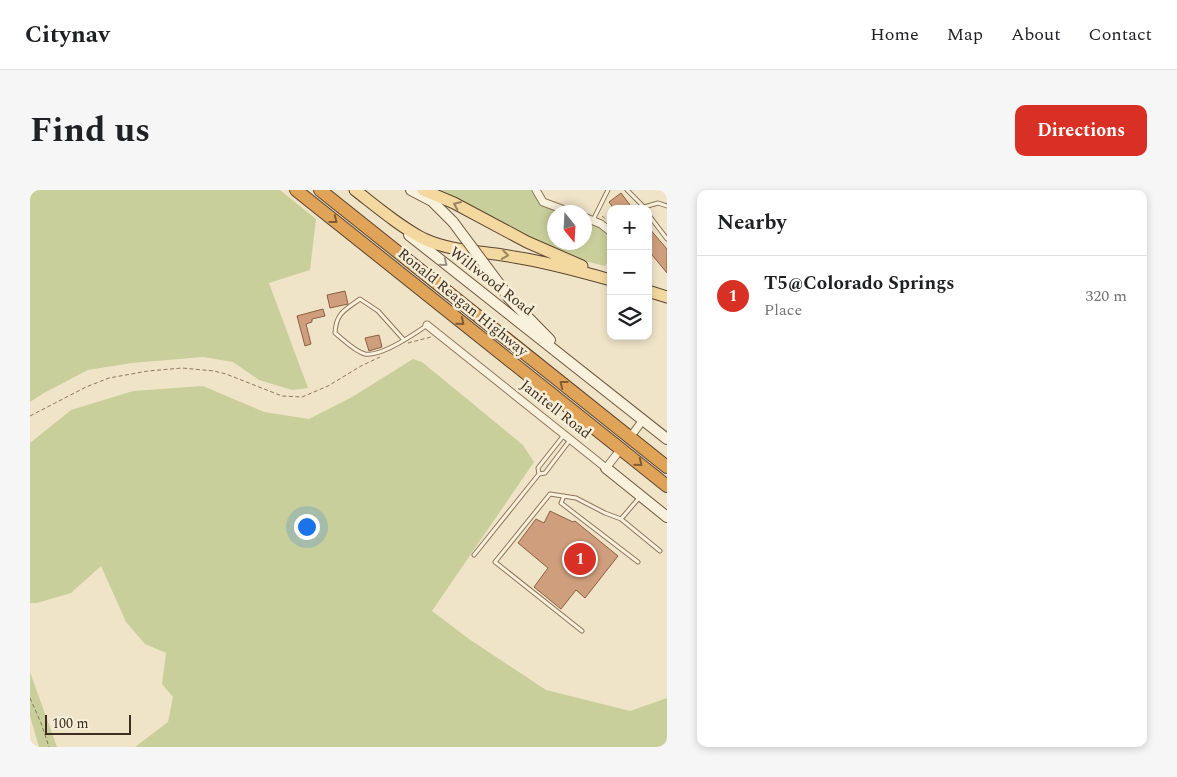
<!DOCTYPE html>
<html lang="en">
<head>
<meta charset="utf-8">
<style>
  body { margin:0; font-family:Spectral,serif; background:#f6f6f6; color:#202124 }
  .controls { position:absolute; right:15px; top:15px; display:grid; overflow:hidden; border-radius:10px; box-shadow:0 2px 8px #0003 }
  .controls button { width:45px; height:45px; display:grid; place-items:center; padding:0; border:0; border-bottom:1px solid #e0e0e0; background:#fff; color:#202124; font:25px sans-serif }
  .compass { position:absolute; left:517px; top:15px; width:45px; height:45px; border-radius:50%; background:#fff; box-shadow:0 2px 8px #0003; rotate:162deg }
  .scale { position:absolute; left:15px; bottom:12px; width:86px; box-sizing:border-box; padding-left:5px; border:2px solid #3d2e20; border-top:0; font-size:14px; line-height:18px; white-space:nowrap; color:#3d2e20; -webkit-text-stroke:4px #f7eed8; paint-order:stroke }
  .you { position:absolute; left:276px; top:336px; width:18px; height:18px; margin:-12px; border:4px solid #fff; border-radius:50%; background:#1a73e8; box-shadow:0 0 0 8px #1a73e833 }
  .badge { display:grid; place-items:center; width:32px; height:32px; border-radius:50%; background:#d93025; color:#fff; font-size:16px; font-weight:700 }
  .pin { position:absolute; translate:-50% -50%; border:2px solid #fff; box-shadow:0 1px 5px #0006 }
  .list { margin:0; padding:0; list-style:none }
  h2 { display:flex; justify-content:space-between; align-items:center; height:65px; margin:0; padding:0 20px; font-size:21px }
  h2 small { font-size:16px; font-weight:400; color:#757577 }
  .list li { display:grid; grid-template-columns:32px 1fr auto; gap:15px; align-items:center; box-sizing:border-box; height:80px; padding:0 20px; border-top:1px solid #e0e0e0 }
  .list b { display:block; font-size:19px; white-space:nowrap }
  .list p { margin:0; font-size:16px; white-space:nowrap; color:#757577 }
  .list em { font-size:16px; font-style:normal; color:#757577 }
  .icon { flex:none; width:28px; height:28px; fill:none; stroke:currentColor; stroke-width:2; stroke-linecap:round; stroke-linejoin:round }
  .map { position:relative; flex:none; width:637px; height:557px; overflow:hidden; border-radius:10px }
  header { display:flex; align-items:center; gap:30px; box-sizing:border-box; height:70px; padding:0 25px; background:#fff; border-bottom:1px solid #e0e0e0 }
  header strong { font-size:24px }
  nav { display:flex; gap:28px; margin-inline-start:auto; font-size:18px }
  .intro { display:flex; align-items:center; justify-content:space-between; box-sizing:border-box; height:120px; padding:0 30px }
  h1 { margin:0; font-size:35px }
  .button { padding:12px 22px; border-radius:10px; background:#d93025; color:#fff; font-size:18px; font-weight:700 }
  main { display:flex; gap:30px; padding:0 30px }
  aside { flex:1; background:#fff; border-radius:10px; box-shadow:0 2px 8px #0003 }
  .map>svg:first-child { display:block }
</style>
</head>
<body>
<header>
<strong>Citynav</strong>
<nav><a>Home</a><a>Map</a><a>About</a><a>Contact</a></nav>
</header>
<div class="intro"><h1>Find us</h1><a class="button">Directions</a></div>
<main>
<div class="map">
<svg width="637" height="557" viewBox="0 0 637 557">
  <rect width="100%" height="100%" fill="#f0e4c8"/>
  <path fill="#c9cf9b" d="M0,0H250L286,29L280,80L239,93L278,198L262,200L229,190L203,172L173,167L102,173L58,180L14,203L0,212Z
    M395,0H506L520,16L540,22H524V52H554L555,27L581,43V67L575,76L522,63Z
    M383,169L392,172L493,255L504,272L402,421L439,449L516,500L600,521L637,508V557H105L138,532L143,507L132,494L136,463L115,454L96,432L71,376L41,403L7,413H0V253L41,220L103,201L173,196L234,222L279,229L322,207Z
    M0,482L27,557H9L0,526Z"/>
  <path fill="#cf9f7d" stroke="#8d5f41" d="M591,3L603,19H584L579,12Z
    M618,37L637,59V83L618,60Z
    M315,101L318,114L300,118L297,105Z
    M293,119L295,126L282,129V132L276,134L281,154L275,156L267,126Z
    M349,145L352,157L339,161L335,148Z
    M520,321L543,332L545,331L588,366L555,408L546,400L531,419L504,397L518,378L488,353L506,329L514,333Z"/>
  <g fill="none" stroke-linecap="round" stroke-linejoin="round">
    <g stroke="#8d765c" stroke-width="5">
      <path id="lane" d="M597,0L614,17L628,13L637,16
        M618,24L637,49
        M563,30L578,0
        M374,150L348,121L330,109C315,120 306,123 305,143C314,150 324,161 335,164C351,167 383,145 396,136
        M509,284L508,278L534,245
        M534,306L531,313L608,372
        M609,308L591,329L630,361
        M444,365L509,284L515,283L540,250
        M552,441L465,372L520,304L546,308L575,323L591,329"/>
    </g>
    <g stroke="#8d765c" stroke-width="9">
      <path id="street" d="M506,0L513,12L540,22
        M554,27L571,34L581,42
        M397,135L576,278L587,264
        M604,242L613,230"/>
    </g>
    <g stroke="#6f573f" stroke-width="12">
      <path id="secondary" d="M381,0L402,11L423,32
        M379,45L637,249
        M470,95L479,108L520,150
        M576,278L637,327"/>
    </g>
    <g stroke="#5b4430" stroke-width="13">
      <path id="primary" d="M325,0C347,17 369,36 394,49C422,62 454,61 484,67C517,72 549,81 581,90
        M393,0L424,13L497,52L552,76
        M618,101L637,107"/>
    </g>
    <g stroke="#5b4430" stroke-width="14">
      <path id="highway" d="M266,0L637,296
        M290,0L637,277"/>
    </g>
    <path stroke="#8d765c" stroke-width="1" stroke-dasharray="4 2.5" stroke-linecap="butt" d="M572,26L581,33
      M378,153L401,147
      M0,226L56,197L79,188L118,181L152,178L184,181L196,184L252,206L272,207L298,196L331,176L350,167
      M0,508L11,533L19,557"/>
    <use href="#lane" stroke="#faf1dc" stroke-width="3"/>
    <use href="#street" stroke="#faf1dc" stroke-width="7"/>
    <use href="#secondary" stroke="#faf1dc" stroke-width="10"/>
    <use href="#primary" stroke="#f3d9a0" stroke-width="11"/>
    <use href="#highway" stroke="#e0a458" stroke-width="12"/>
    <g stroke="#6f573f" stroke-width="12" stroke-linecap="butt">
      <path id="secondary-bridge" d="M423,32L470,95"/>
    </g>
    <use href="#secondary-bridge" stroke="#faf1dc" stroke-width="10"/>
  </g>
  <defs><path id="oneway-chevron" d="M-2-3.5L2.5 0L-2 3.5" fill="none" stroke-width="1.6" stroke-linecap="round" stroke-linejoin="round" transform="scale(1.25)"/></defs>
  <g stroke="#988460">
    <use href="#oneway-chevron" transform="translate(427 15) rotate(-155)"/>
    <use href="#oneway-chevron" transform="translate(475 65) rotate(8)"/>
  </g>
  <g stroke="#7e5d36">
    <use href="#oneway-chevron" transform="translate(304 30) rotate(38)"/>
    <use href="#oneway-chevron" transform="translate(431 132) rotate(39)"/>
    <use href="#oneway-chevron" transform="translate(533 194) rotate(-142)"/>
    <use href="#oneway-chevron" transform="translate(609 273) rotate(39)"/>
  </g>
  <use stroke="#9c907e" href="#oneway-chevron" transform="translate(414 73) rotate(39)"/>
  <g text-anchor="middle" stroke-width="5" stroke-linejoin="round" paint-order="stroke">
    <g font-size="15" fill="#3d2e20" stroke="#f7eed8">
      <text transform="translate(462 91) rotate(38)" y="5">Willwood Road</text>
      <text transform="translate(433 112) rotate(39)" y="5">Ronald Reagan Highway</text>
      <text transform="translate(526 219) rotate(38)" y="5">Janitell Road</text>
    </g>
  </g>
</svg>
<div class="controls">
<button>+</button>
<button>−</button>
<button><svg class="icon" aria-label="layers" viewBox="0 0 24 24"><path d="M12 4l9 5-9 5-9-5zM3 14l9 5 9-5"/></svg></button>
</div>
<svg class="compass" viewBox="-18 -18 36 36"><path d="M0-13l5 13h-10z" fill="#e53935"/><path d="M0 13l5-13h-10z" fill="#757577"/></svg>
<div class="scale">100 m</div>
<div class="you"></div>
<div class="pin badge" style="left:550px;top:369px">1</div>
</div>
<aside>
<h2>Nearby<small></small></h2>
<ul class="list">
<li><span class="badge">1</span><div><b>T5@Colorado Springs</b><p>Place</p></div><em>320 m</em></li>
</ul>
</aside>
</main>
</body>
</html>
